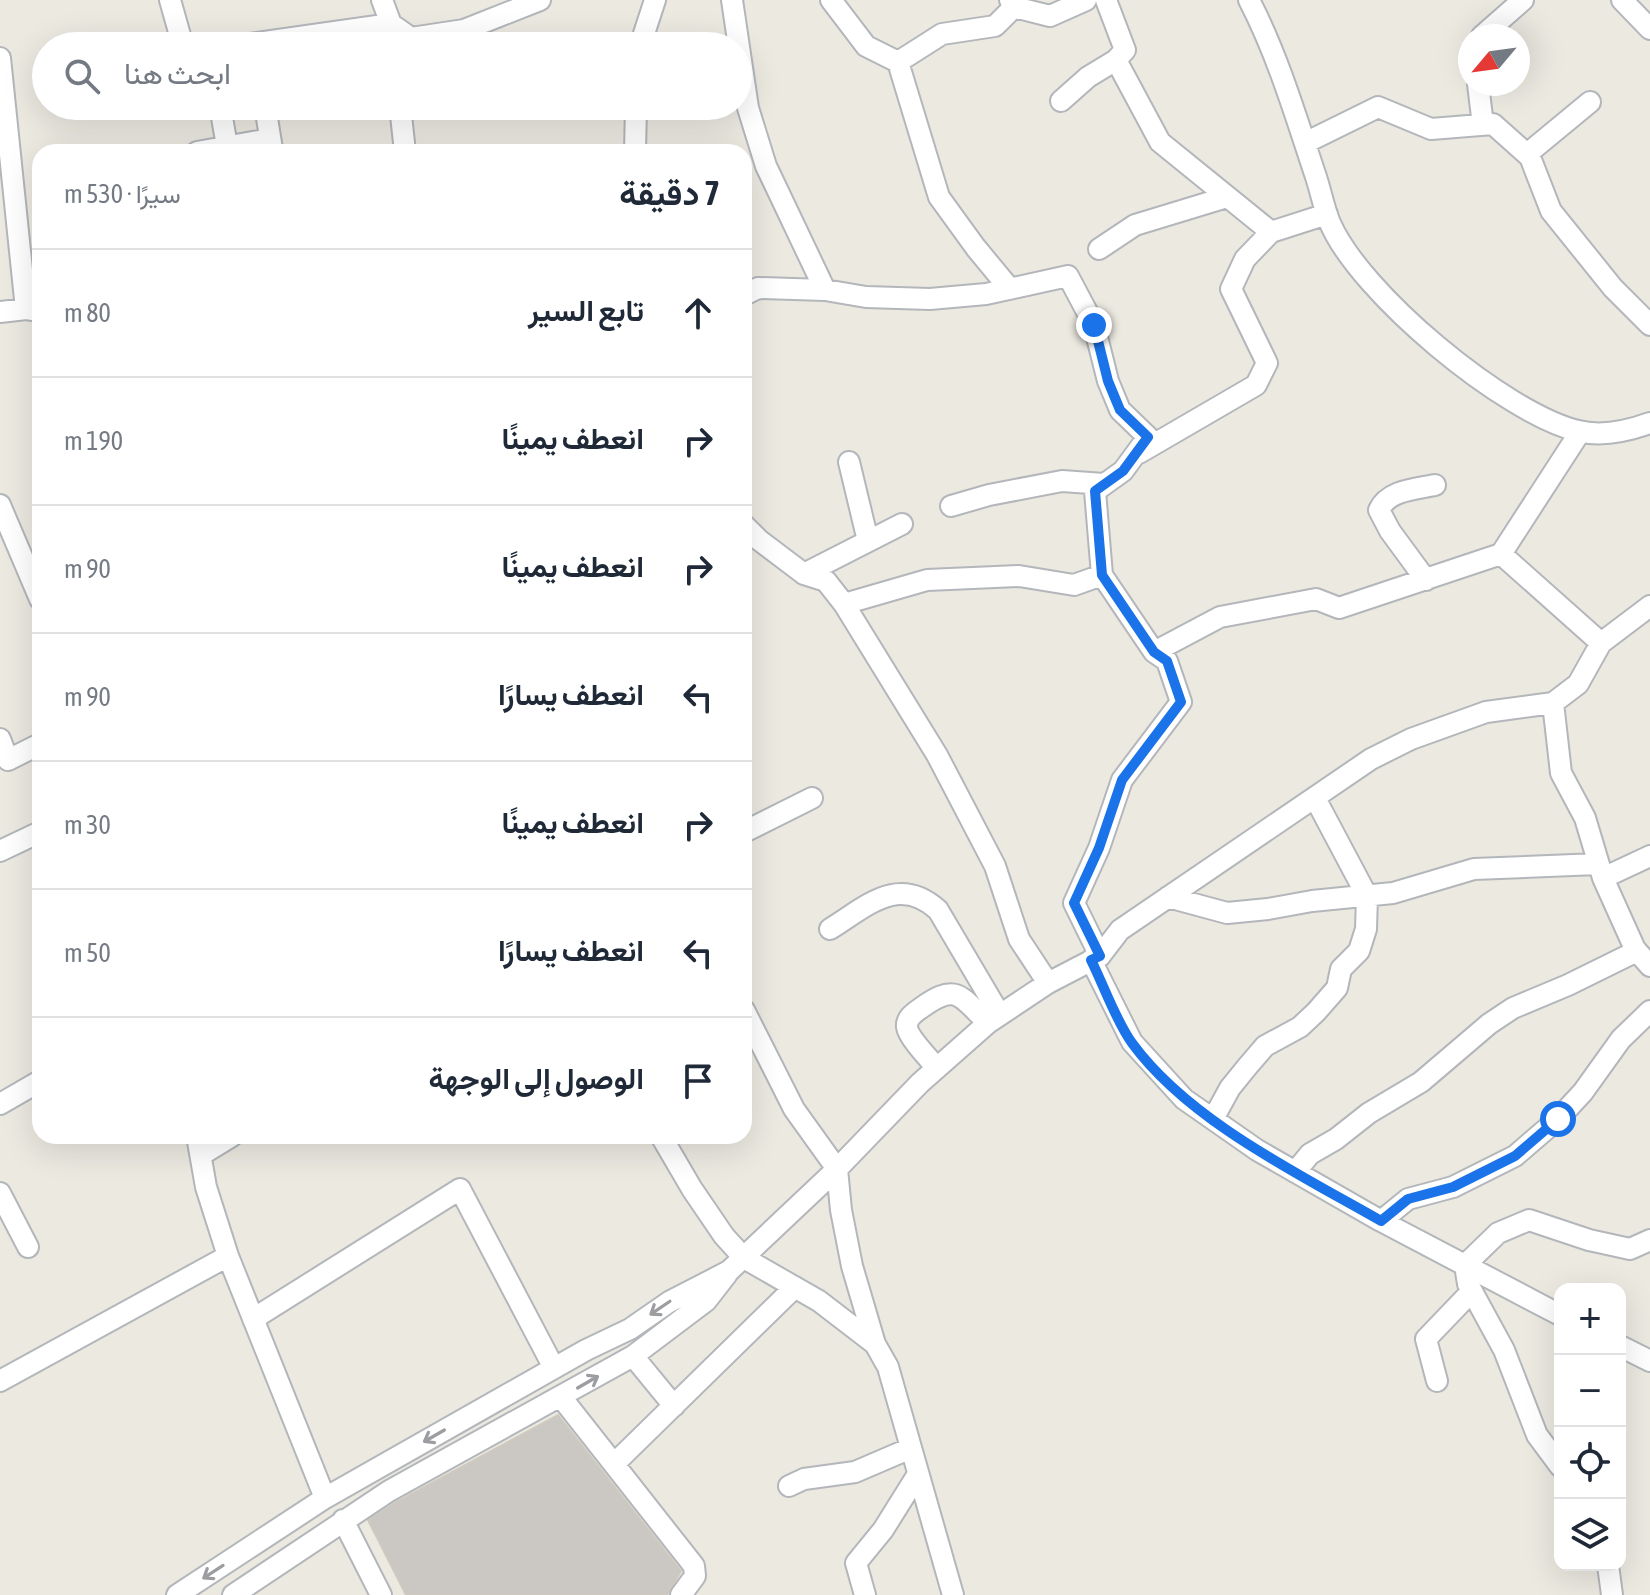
<!DOCTYPE html>
<html lang="ar">
<head>
<meta charset="utf-8">
<style>
  body { margin:0; font-family:"Asap Condensed",Vazirmatn,sans-serif; background:#f2f2f3; color:#1f2937; direction:rtl }
  .controls { position:absolute; right:24px; bottom:24px; display:grid; overflow:hidden; border-radius:16px; box-shadow:0 8px 32px #0002 }
  .controls button { width:72px; height:72px; display:grid; place-items:center; padding:0; border:0; border-bottom:2px solid #e0e1e3; background:#fff; color:#1f2937; font:40px sans-serif }
  .compass { position:absolute; left:1458px; top:24px; width:72px; height:72px; border-radius:50%; background:#fff; box-shadow:0 8px 32px #0002; rotate:241deg }
  .stop { position:absolute; width:24px; height:24px; margin:-18px; border:6px solid #1a73e8; border-radius:50%; background:#fff }
  .stop.end { background:#1a73e8; border-color:#fff; box-shadow:0 2px 8px #0008 }
  .list { margin:0; padding:0; list-style:none }
  h2 { display:flex; justify-content:space-between; align-items:center; height:104px; margin:0; padding:0 32px; font-size:34px }
  h2 small { font-size:26px; font-weight:400; color:#747a83 }
  .list li { display:grid; grid-template-columns:52px 1fr auto; gap:24px; align-items:center; box-sizing:border-box; height:128px; padding:0 32px; border-top:2px solid #e0e1e3 }
  .list b { display:block; font-size:30px; white-space:nowrap }
  .list em { font-size:26px; font-style:normal; color:#747a83 }
  .icon { flex:none; width:44px; height:44px; fill:none; stroke:currentColor; stroke-width:2; stroke-linecap:round; stroke-linejoin:round }
  .map { position:relative; flex:none; width:1650px; height:1595px; overflow:hidden; direction:ltr }
  .search { position:absolute; background:#fff; box-shadow:0 8px 32px #0002; left:32px; top:32px; width:720px; height:88px; display:flex; align-items:center; gap:20px; box-sizing:border-box; padding:0 28px; border-radius:44px; color:#747a83; font-size:30px }
  .panel { position:absolute; background:#fff; box-shadow:0 8px 32px #0002; left:32px; top:144px; width:720px; height:1000px; border-radius:24px; direction:rtl }
  .map>svg:first-child { display:block }
</style>
</head>
<body>
<div class="map">
<svg width="1650" height="1595" viewBox="0 0 1650 1595">
  <rect width="100%" height="100%" fill="#ebe9e0"/>
  <path fill="#cbc7c2" stroke="#cfcabf" stroke-width="2" d="M558,1415L681,1571L667,1595H406L368,1520L396,1502Z"/>
  <g fill="none" stroke-linecap="round" stroke-linejoin="round">
    <g stroke="#b3b6ba" stroke-width="24">
      <path id="minor" d="M170,0L183,46
        M732,0L748,108L766,166L825,290
        M831,0L866,46L898,62L939,197L976,248L1010,289
        M1010,0L1014,7L1050,16L1086,0
        M1106,0L1125,50L1116,60L1160,142L1271,232L1327,214
        M1249,0C1278,56 1296,117 1316,177C1321,192 1324,209 1330,223C1360,293 1504,413 1578,431C1602,437 1628,431 1650,423
        M1622,0L1650,29
        M391,24L411,38L464,30L540,0
        M1482,36L1523,0
        M235,46L391,24L382,0
        M640,46L655,0
        M0,58L26,309
        M898,62L942,34L995,26L1014,7
        M1478,84L1483,125
        M1061,101L1088,77L1116,60
        M220,106L228,152
        M265,106L272,149
        M400,106L405,152
        M1305,143L1378,107L1431,129L1493,124L1530,157L1551,211L1613,288L1650,325
        M197,152L270,139
        M635,152L636,106
        M1527,154L1590,102
        M1099,249L1135,225L1227,197
        M744,295L758,288L825,290L866,297L930,299L986,294L1068,276L1094,325L1108,381L1120,410L1148,437L1123,471L1095,491L1102,575L1074,585L1019,576L927,580L844,604
        M0,312L26,309L40,311
        M1139,453L1256,385L1267,363L1231,289L1245,259L1271,232
        M849,462L868,541
        M0,505L40,599
        M951,506L989,495L1062,481L1104,484
        M744,525L759,540L804,574L826,581L844,604L937,755L995,866L1019,939L1048,983
        M1501,554L1580,432
        M804,574L902,524
        M1426,580L1390,531L1379,510C1388,490 1416,489 1435,485
        M1154,652L1220,617L1316,599L1339,608L1501,554L1601,643
        M1553,703L1561,773L1585,818L1603,878L1635,949L1650,966
        M0,739L8,760L40,744
        M744,832L812,798
        M0,851L40,832
        M1603,878L1650,856
        M1168,897L1227,913L1268,909L1312,901L1393,893L1474,869L1598,864
        M830,929C866,907 898,874 938,910L1000,1015
        M1100,956L1074,903L1099,848L1122,780L1181,702L1167,661L1154,652L1102,575
        M1091,960L1132,1042L1184,1099L1257,1150L1381,1221L1560,1315
        M744,1010L794,1109L837,1169L841,1210L852,1266L875,1344
        M937,1068C930,1060 908,1037 907,1027C906,1018 914,1013 921,1008C957,982 960,996 988,1023
        M0,1104L40,1081
        M1213,1119L1230,1088L1247,1067L1265,1046L1300,1027L1316,1012L1337,988L1341,969L1359,951L1366,929L1367,896L1315,798
        M197,1136L206,1187L228,1256
        M661,1136L692,1189L724,1236L744,1258L819,1301L875,1344L888,1367L953,1595
        M201,1155L232,1136
        M1295,1172L1310,1154L1336,1139L1369,1113L1421,1082L1489,1024L1513,1008L1568,985L1637,951
        M0,1193L28,1247
        M1381,1221L1408,1199L1453,1187L1515,1156L1558,1119L1583,1092L1621,1039L1650,1011
        M253,1319L460,1189L554,1368
        M1620,1346L1650,1361
        M633,1356L674,1406
        M0,1381L228,1256L325,1498
        M1437,1381L1426,1339L1472,1291
        M561,1397L694,1566L695,1576L681,1595
        M614,1464L795,1287
        M1560,1466L1537,1435L1504,1350L1468,1284L1465,1265L1498,1233L1529,1220L1589,1240L1630,1249L1650,1240
        M789,1486L804,1479L855,1472L911,1448
        M343,1520L381,1595
        M1608,1565L1612,1595
        M177,1595L325,1498L586,1350L630,1329L669,1302L729,1271L837,1169L920,1083L988,1023L1048,983L1100,956L1120,930L1371,759L1411,739L1486,712L1553,703L1578,684L1601,643L1650,606
        M233,1595L389,1491L633,1356L706,1301L727,1274
        M865,1595L856,1563L883,1530L918,1474"/>
    </g>
    <use href="#minor" stroke="#fff" stroke-width="20"/>
  </g>
  <defs><path id="oneway-shaft" d="M-6 0H5M1.5-3L5.5 0L1.5 3" fill="none" stroke-width="1.6" stroke-linecap="round" stroke-linejoin="round" transform="scale(2)"/></defs>
  <g stroke="#9b9da0">
    <use href="#oneway-shaft" transform="translate(660 1308) rotate(146)"/>
    <use href="#oneway-shaft" transform="translate(588 1382) rotate(-30)"/>
    <use href="#oneway-shaft" transform="translate(434 1436) rotate(150)"/>
    <use href="#oneway-shaft" transform="translate(213 1572) rotate(147)"/>
  </g>
  <g fill="none" stroke-linecap="round" stroke-linejoin="round">
    <path stroke="#1a73e8" stroke-width="10" d="M1094,325L1108,381L1120,410L1148,437L1123,471L1095,491L1102,575L1154,652L1167,661L1181,702L1122,780L1099,848L1074,903L1100,956L1091,960C1104,986 1116,1021 1132,1043C1189,1121 1299,1174 1381,1221L1408,1199L1453,1187L1515,1156L1558,1119"/>
  </g>
</svg>
<div class="controls">
<button>+</button>
<button>−</button>
<button><svg class="icon" aria-label="locate" viewBox="0 0 24 24"><circle cx="12" cy="12" r="6"/><path d="M12 2v4M12 18v4M2 12h4M18 12h4"/></svg></button>
<button><svg class="icon" aria-label="layers" viewBox="0 0 24 24"><path d="M12 4l9 5-9 5-9-5zM3 14l9 5 9-5"/></svg></button>
</div>
<svg class="compass" viewBox="-18 -18 36 36"><path d="M0-13l5 13h-10z" fill="#e53935"/><path d="M0 13l5-13h-10z" fill="#747a83"/></svg>
<div class="stop" style="left:1558px;top:1119px"></div>
<div class="stop end" style="left:1094px;top:325px"></div>
<div class="search"><svg class="icon" aria-label="search" viewBox="0 0 24 24"><circle cx="10" cy="10" r="6"/><path d="M15 15l6 6"/></svg>ابحث هنا</div>
<section class="panel">
<h2>7 دقيقة<small>سيرًا · 530 m</small></h2>
<ul class="list">
<li><svg class="icon" aria-label="ahead" viewBox="0 0 24 24"><path d="M12 20V5M6 11l6-6 6 6"/></svg><div><b>تابع السير</b></div><em>80 m</em></li>
<li><svg class="icon" aria-label="right" viewBox="0 0 24 24"><path d="M7 20v-9h11M14 6l5 5-5 5"/></svg><div><b>انعطف يمينًا</b></div><em>190 m</em></li>
<li><svg class="icon" aria-label="right" viewBox="0 0 24 24"><path d="M7 20v-9h11M14 6l5 5-5 5"/></svg><div><b>انعطف يمينًا</b></div><em>90 m</em></li>
<li><svg class="icon" aria-label="left" viewBox="0 0 24 24"><path d="M17 20v-9H6M10 6l-5 5 5 5"/></svg><div><b>انعطف يسارًا</b></div><em>90 m</em></li>
<li><svg class="icon" aria-label="right" viewBox="0 0 24 24"><path d="M7 20v-9h11M14 6l5 5-5 5"/></svg><div><b>انعطف يمينًا</b></div><em>30 m</em></li>
<li><svg class="icon" aria-label="left" viewBox="0 0 24 24"><path d="M17 20v-9H6M10 6l-5 5 5 5"/></svg><div><b>انعطف يسارًا</b></div><em>50 m</em></li>
<li><svg class="icon" aria-label="arrive" viewBox="0 0 24 24"><path d="M6 21V4h12l-3 4 3 4H6"/></svg><div><b>الوصول إلى الوجهة</b></div></li>
</ul>
</section>
</div>
</body>
</html>
